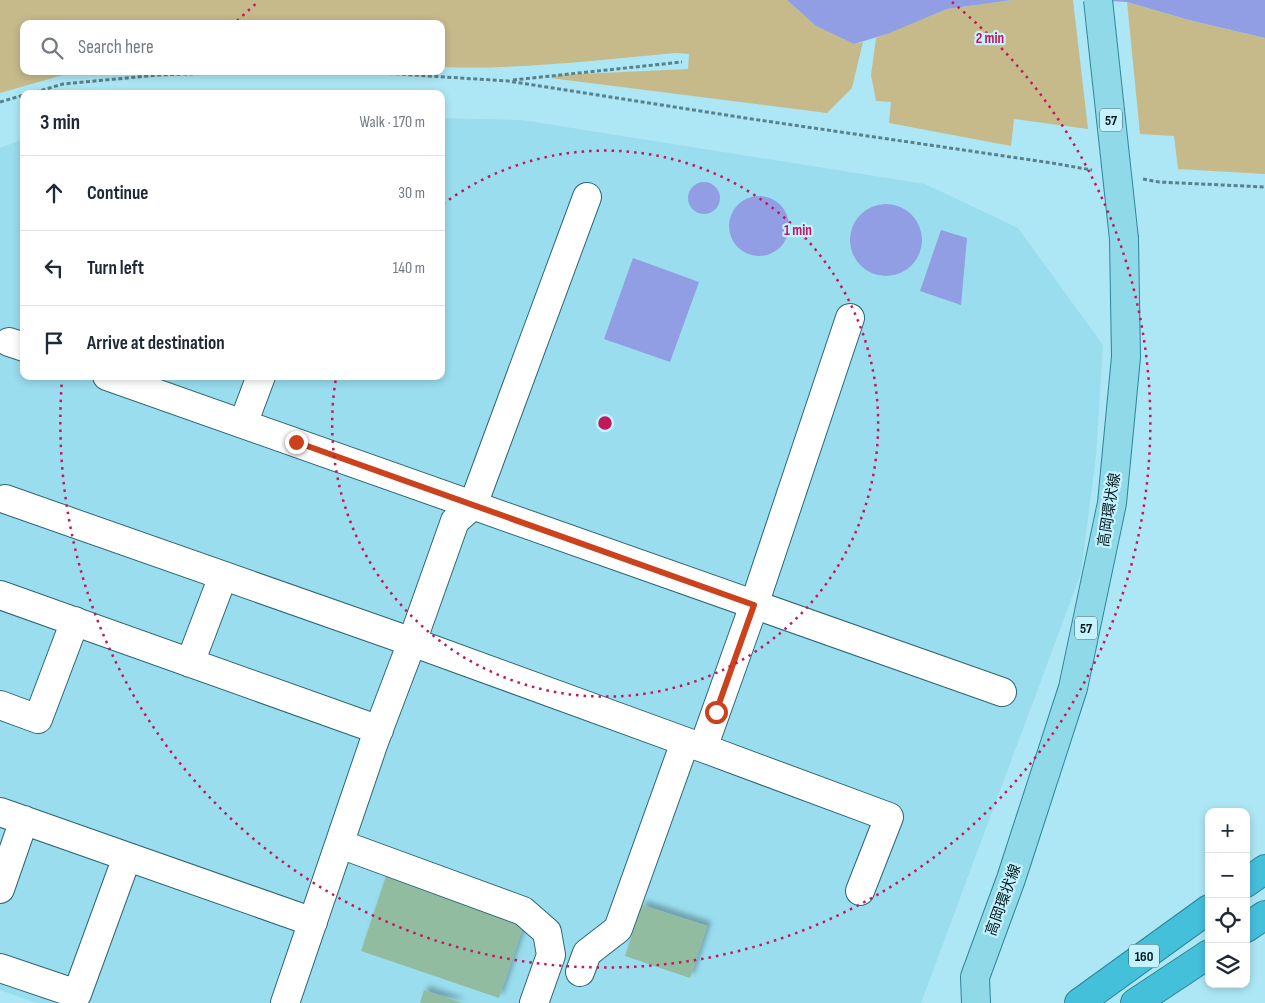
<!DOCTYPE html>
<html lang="en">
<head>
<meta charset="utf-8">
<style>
  body { margin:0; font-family:"Sofia Sans Condensed","Noto Sans JP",sans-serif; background:#f2f2f3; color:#1f2937 }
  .controls { position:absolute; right:15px; bottom:15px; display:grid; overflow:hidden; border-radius:10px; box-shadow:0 2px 8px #0003 }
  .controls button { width:45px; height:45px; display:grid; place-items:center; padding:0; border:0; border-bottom:1px solid #e0e1e3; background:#fff; color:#1f2937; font:25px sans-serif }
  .stop { position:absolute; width:15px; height:15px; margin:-11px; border:4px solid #cb421d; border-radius:50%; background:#fff }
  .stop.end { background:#cb421d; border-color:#fff; box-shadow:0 1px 5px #0008 }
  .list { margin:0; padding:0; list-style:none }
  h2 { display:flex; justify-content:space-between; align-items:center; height:65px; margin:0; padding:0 20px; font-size:21px }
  h2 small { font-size:16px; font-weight:400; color:#747a83 }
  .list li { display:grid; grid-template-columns:32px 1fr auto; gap:15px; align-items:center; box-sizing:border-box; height:75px; padding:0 20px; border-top:1px solid #e0e1e3 }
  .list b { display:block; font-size:19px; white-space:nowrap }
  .list em { font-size:16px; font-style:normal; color:#747a83 }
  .icon { flex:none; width:28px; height:28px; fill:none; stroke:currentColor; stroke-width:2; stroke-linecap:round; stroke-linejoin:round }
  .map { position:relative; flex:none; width:1265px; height:1003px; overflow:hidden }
  .search { position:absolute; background:#fff; box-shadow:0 2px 8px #0003; left:20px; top:20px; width:425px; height:55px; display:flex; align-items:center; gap:12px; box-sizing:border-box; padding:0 18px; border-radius:10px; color:#747a83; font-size:19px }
  .panel { position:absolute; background:#fff; box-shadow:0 2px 8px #0003; left:20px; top:90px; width:425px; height:290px; border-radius:10px }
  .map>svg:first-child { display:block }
</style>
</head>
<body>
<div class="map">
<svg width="1265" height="1003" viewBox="0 0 1265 1003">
  <defs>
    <filter id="shadow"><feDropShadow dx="4.5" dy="-4.5" stdDeviation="2.5" flood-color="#0004"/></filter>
  </defs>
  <rect width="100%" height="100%" fill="#ade7f5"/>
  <path fill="#9de" d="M441,118L522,120L925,184L1018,228L1103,345L1096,456L1081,573L921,1003H36L0,990V148L24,139V376H441Z"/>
  <path fill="#c6ba8b" d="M0,0H787L816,26L854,44L863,42L852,88L827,113L550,78L559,75L688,69L689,54L675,53C597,60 519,70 441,67V24H24V71H93L70,73L0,93Z
    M1012,0H1073L1088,129L1014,119L1011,146L889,123L891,102L876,101L871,75L876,38L947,9Z
    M1127,2L1189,20L1265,38V174L1178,169L1174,136L1140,134Z"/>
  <path fill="#919ee3" d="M787,0H1012L947,9L887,34L854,44L816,26Z
    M1094,0H1265V38L1189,20L1127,2Z
    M688 198a16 16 0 1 1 32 0a16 16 0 1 1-32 0Z
    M729 226a30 30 0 1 1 60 0a30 30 0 1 1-60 0Z
    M850 240a36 36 0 1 1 72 0a36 36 0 1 1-72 0Z
    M941,230L967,238L961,305L920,291Z
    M633,258L699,282L670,362L604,339Z"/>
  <path fill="#91bc9f" filter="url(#shadow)" d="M387,873L525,921L499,998L361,951Z
    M642,905L707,926L690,978L625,956Z
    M424,990L462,1003H420Z"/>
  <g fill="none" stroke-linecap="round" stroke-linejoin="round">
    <g stroke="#2e6673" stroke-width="30">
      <path id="minor" d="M9,342L24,347
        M107,376L1002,692
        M243,424L261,376
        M5,499L412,642L703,748L754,605L850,318
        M0,595L379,730
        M190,663L223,576
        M0,705L38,719L75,621
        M703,748L889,817L860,891
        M0,812L313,922
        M340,844L523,911L547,932L551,955L534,1003
        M0,889L24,820
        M0,968L77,994L127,857
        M580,972L587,953L618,929L685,742
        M285,1003L374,742L412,642L455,521L473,505L587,197"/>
    </g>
    <g stroke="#2e8598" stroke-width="30">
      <path id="major" d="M976,1003L975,977L1011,879L1073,688L1112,503L1126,357L1124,239"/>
    </g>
    <g stroke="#2e8598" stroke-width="30">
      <path id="highway" d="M1246,883L1265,869
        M1246,928L1265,915
        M1079,1003L1209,909
        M1135,1003L1209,954"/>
    </g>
    <path stroke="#59818b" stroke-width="3" stroke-dasharray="4 2.5" stroke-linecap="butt" d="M350,71L508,81L752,119L1052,163L1092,170
      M513,80L682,62
      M29,94L63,84L158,75L271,71
      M0,102L24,95
      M1143,179L1159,182L1265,187"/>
    <use href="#minor" stroke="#fff" stroke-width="28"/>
    <use href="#major" stroke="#8fd9e9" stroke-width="28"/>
    <use href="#highway" stroke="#45c0db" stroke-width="28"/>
    <g stroke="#2e8598" stroke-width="30" stroke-linecap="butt">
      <path id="major-bridge" d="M1098,0L1124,239"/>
    </g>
    <use href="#major-bridge" stroke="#8fd9e9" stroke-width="28"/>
  </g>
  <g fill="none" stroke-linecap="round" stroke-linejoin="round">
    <path stroke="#cb421d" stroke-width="6" d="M296,442L754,605L716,712"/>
  </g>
  <g fill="none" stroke="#c2185b" stroke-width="2.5" stroke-dasharray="2.5 5">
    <path d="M443 204A273 273 0 1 1 336 378"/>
    <path d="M237 21A545 545 0 0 1 258 2M952 2A545 545 0 1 1 62 380"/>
  </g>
  <g text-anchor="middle" stroke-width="4.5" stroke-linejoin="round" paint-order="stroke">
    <g fill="#c4f2fe" stroke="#3c5960" stroke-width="1">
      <rect x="1100" y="108.5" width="22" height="23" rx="4"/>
      <rect x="1075" y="616.5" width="22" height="23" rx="4"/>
      <rect x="1129" y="944.5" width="30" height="23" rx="4"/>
    </g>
    <g font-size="14" font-weight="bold" fill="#02181d">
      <text x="1111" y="125">57</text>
      <text x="1086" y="633">57</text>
      <text x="1144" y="961">160</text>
    </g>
    <g font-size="15" fill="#02181d" stroke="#c4f2fe">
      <text transform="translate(1109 510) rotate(-81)" y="5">高岡環状線</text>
      <text transform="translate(1003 900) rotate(-70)" y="5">高岡環状線</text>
    </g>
  </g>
  <circle cx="605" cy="423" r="8" fill="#c2185b" stroke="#c4f2fe" stroke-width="2.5"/>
  <g font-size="15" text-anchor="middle" font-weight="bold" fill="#c2185b" stroke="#c4f2fe" stroke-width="4.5" stroke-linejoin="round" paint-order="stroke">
    <text x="990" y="43">2 min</text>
    <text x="798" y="235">1 min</text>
  </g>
</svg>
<div class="controls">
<button>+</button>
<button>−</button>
<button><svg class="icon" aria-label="locate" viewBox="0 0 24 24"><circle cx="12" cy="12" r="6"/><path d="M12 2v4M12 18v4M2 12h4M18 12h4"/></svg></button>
<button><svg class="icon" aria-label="layers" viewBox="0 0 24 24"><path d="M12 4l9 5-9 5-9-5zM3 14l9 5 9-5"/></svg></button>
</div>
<div class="stop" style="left:716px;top:712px"></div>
<div class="stop end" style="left:296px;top:442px"></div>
<div class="search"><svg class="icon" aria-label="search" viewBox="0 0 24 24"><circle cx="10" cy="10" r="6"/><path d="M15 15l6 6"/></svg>Search here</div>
<section class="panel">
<h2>3 min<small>Walk · 170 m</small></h2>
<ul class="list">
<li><svg class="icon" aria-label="ahead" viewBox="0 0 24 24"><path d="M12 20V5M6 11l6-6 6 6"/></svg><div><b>Continue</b></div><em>30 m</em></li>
<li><svg class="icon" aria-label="left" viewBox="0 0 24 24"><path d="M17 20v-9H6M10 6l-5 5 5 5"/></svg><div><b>Turn left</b></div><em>140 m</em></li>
<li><svg class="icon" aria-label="arrive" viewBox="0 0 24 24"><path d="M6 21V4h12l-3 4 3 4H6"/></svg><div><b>Arrive at destination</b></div></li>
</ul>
</section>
</div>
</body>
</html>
